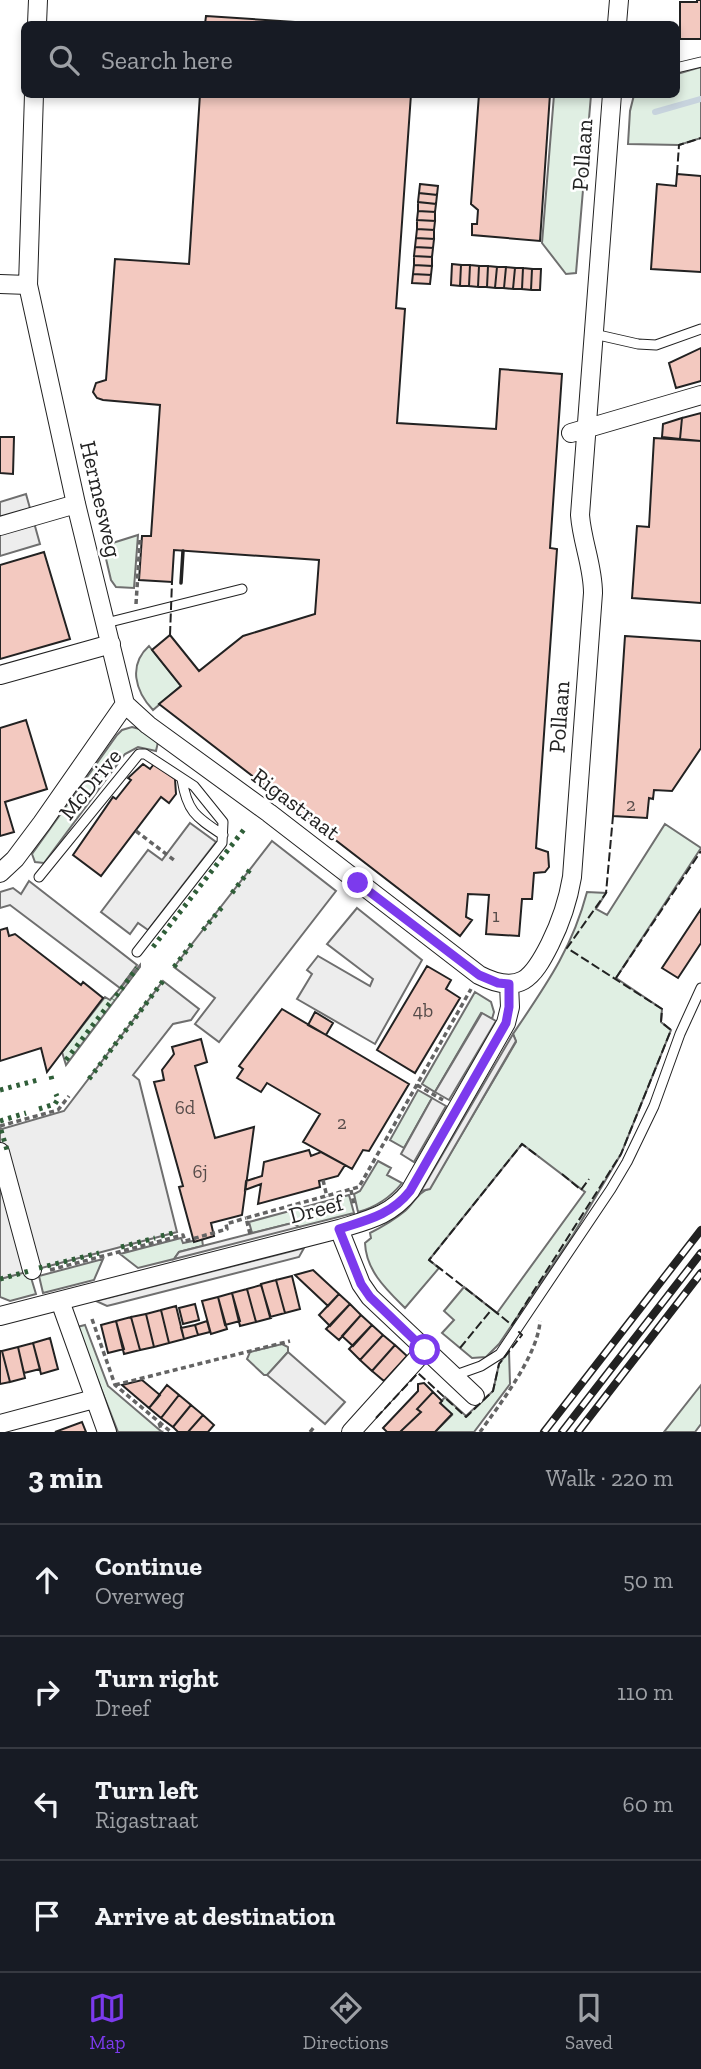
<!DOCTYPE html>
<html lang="en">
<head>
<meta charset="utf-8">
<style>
  body { margin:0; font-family:"Zilla Slab",serif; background:#20242c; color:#f1f3f6 }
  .stop { position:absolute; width:21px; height:21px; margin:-16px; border:5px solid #7c3aed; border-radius:50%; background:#fff }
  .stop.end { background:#7c3aed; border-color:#fff; box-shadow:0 2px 7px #0008 }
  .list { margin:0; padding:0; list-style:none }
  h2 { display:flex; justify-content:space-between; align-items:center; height:91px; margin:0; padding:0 28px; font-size:30px }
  h2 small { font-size:23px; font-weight:400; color:#9ea1a6 }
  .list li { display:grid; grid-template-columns:46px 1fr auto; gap:21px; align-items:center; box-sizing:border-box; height:112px; padding:0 28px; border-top:2px solid #363941 }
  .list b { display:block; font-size:26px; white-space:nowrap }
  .list p { margin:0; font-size:23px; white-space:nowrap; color:#9ea1a6 }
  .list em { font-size:23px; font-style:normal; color:#9ea1a6 }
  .icon { flex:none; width:38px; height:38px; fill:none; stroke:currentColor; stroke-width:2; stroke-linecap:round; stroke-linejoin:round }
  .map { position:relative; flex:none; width:701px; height:1432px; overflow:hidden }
  .search { position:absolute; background:#171b24; box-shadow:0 4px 10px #0003; left:21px; right:21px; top:21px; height:77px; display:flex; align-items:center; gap:18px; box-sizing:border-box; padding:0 24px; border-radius:10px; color:#9ea1a6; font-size:26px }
  .sheet { height:539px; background:#171b24 }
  nav { display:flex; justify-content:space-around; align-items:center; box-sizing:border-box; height:98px; border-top:2px solid #363941; background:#171b24; font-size:19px; color:#9ea1a6 }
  nav a { display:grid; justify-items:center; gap:4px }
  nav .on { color:#7c3aed }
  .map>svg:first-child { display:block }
</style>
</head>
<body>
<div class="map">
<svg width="701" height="1432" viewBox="0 0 701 1432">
  <rect width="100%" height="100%" fill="#fff"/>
  <path fill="#e0efe3" stroke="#6f6f6f" stroke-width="2" d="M701,67V138L679,145L628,144L630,111L634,95L676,94L677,74Z
    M554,95H591L576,273L566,274L542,243Z
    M138,535L134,588L116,587L111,580L103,546Z
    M149,646L181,686L153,710C135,691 128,665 149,646Z
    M132,727L147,731L158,742L156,751L138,747L125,754L44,863L35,862L32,854L117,735L122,730Z
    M665,824L701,848L616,978L662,1009L661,1022L671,1030L621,1154L573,1235L499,1344L486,1357L472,1358L442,1333L454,1320L444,1311L464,1287L497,1313L585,1192L522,1144L429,1260L439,1268L405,1308C387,1290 366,1271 365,1243L371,1238L370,1233C382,1227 394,1220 405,1211C414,1203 418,1192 430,1188L516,1042L513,1034C546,985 572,949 587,892L606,893L596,909L607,915Z
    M140,965V967L66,1065L62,1052L105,997L110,1000Z
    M475,992L491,1002L494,1012L492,1019L481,1013L435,1092L422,1084Z
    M418,1090L432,1098L404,1148L390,1140Z
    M378,1161L391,1168L387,1175L402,1183C390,1198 376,1207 358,1212L354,1194L360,1191Z
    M349,1195L354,1213L299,1227L292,1223L252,1233L249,1222Z
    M181,1238L183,1243L202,1239L203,1246L179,1252L174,1259L138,1268L120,1254Z
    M103,1259L94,1280L43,1293L39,1276Z
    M29,1271L36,1294L10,1301L0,1297V1279Z
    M85,1325L108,1386L162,1432H118L77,1327Z
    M282,1344L288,1347V1352L268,1375H264L247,1359L250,1352Z
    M509,1351L510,1384L474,1432H435L452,1415L440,1403L445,1397L466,1416L493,1391L499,1364Z
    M701,1385V1424L695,1432H664Z"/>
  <path fill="#ededed" stroke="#6f6f6f" stroke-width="2" d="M26,494L40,544L0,556V502Z
    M190,823L216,842L148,930L138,923L130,934L101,912L148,850L162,860Z
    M272,841L336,891L219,1042L195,1024L215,998L174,967Z
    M29,881L137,965L120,988L10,905L0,908V892L13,888L21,894Z
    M357,908L422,960L375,1044L297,999L312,974L307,970L318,956L370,986L373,979L327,944Z
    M163,981L199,1009L191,1020L173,1024L133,1075L139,1080L177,1232L0,1279V1128L2,1129L64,1111Z
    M482,1013L496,1021L449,1100L435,1092Z
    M513,1034L516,1041L430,1189L421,1191Z
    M432,1098L446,1106L414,1162L401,1154Z
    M292,1223L299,1227L174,1259L179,1252Z
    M304,1248L299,1257L115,1304L107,1306L96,1301Z
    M288,1352L345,1402L325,1424L267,1375Z"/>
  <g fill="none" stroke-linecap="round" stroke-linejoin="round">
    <path stroke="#c7d3dd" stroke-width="6" d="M655,112L701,99"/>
  </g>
  <path fill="#f3c9c0" stroke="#222" stroke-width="2" d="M697,0H701V39H680V2H697Z
    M206,16L295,22L334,24H205Z
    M200,94H411L396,308L405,309L397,423L496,429L500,369L562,374L550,548L557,549L536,848L548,852L549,867L545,872L534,873L532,899H522L519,936L486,934L489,895L468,894L466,917L472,920L460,936L159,704L181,686L152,650L170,635L199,671L243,636L315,614L319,560L174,550L172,582L139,580L142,536H151L160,405L103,400L97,398L93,392L96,383L106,380L115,259L189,264Z
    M479,94H550L540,241L472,235V224H477L478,210L471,204Z
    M677,174L701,176V272L651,269L657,184L676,186Z
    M420,184L438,186L437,195L419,193Z
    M419,193L437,195L436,204L418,202Z
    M418,202L436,204L435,212L418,211Z
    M418,211L435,212V221L417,220Z
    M417,220L435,221L434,230L417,229Z
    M417,229L434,230V239L416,238Z
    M416,238L434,239L433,248L415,247Z
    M415,247L433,248L432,257L414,256Z
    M414,256L432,257V266L414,265Z
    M452,264L461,265L460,286L451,285Z
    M414,265L432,266L431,275L413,274Z
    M461,265H470L469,286H460Z
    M470,265L479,266L478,287L469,286Z
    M479,266H488L487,287H478Z
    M488,266L497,267L495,288L487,287Z
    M497,267H506L504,288H495Z
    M506,267L515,268L513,289L504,288Z
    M515,268H523L522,289H513Z
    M523,268L532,269L531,290L522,289Z
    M532,269H541L540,290H531Z
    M413,274L431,275L430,284L412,283Z
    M701,348V381L676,388L669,363Z
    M701,413V441L680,439L682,418Z
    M682,418L680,439L662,437L663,424Z
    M0,437H14L13,474L0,473Z
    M654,438L701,441V603L632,598L637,526L649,527Z
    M44,552L70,639L0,659V565Z
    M625,636L701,641V748L672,791L654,790L653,799L649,798L647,818L613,816Z
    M26,720L47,789L5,802L14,832L0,836V728Z
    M143,764L150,769L154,764L175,779L176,794L169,803L161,797L101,876L73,855L113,797L116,799L131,780L128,778Z
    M701,909V943L678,978L662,968Z
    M7,928L9,936L15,934L81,985L83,982L103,998L47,1072L41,1048L0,1061V930Z
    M427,966L451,980L446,989L460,998L415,1073L377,1050Z
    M282,1009L409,1084L369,1151L363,1150L352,1169L303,1142L320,1114L267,1083L261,1092L237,1078L243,1069L239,1066Z
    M315,1012L333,1023L326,1035L308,1025Z
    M201,1039L207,1062L195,1066L215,1138L254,1127L242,1215L211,1223L214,1236L194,1242L179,1187L183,1186L154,1082L164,1080L162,1070L174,1054L172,1047Z
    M309,1150L311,1156L321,1152L345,1165L338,1176L319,1181L320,1187L258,1204L261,1184L245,1190L246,1181L262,1176L264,1162Z
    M313,1270L339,1294L328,1306L295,1275Z
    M292,1276L300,1309L285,1313L276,1280Z
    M276,1280L285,1313L270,1317L261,1284Z
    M261,1285L271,1318L256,1322L247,1289Z
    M247,1289L256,1322L240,1326L232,1293Z
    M232,1293L240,1321L225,1325L218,1297Z
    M339,1294L350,1304L330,1326L319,1315Z
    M218,1297L227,1329L211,1334L202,1301Z
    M195,1304L199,1320L183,1324L179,1308Z
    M350,1304L361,1315L339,1340L326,1329Z
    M176,1306L184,1339L169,1343L161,1310Z
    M161,1310L169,1343L154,1347L146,1314Z
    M146,1314L154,1347L140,1350L131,1317Z
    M361,1315L372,1325L353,1346L342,1336Z
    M131,1317L140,1350L124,1354L116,1321Z
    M116,1321L124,1349L108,1353L101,1325Z
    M207,1321L210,1332L198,1335L195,1325Z
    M195,1325L198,1335L184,1339L181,1328Z
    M372,1325L383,1335L360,1360L349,1349Z
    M383,1335L395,1345L372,1371L360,1360Z
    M50,1338L58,1369L41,1374L33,1343Z
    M33,1343L40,1369L24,1373L18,1347Z
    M395,1345L407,1356L384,1381L372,1371Z
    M18,1347L25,1378L10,1382L2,1351Z
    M0,1351H2L10,1382L0,1384Z
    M142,1380L160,1395L149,1408L122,1385Z
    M424,1383L433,1392L417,1409L421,1412L400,1432H387L383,1428L418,1391V1384Z
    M167,1385L179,1395L161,1418L149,1408Z
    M433,1392L442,1401L440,1403L452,1414L435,1432H400L421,1412L417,1409Z
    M179,1395L191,1405L173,1427L161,1418Z
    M191,1405L203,1415L188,1432H178L173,1427Z
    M203,1415L214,1425L208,1432H188Z
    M82,1422L86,1432H55Z"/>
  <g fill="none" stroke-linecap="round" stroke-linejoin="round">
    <g stroke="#222" stroke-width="11">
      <path id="lane" d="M676,68L701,62
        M594,334L638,344L656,345L701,329
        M106,623L242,589
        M182,779C187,812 196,817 223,835
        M39,877L139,754H145L194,786L223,822L222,843L137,952
        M453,1376L481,1366L500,1354L611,1189L627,1162L654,1106L680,1034L701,988"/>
    </g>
    <g stroke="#222" stroke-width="20">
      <path id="street" d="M37,24L38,0
        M617,24L619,0
        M0,284L28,285
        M571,433L701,395
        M0,526L76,504
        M0,675L111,644
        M125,704L148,725L269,813L479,975C520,996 533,978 550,944C561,922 568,901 572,877L593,593C593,566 582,542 580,515L612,94
        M0,873L15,859L42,823L125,704L76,504L28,285L34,94
        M0,1152L32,1270
        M339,1229L361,1284L370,1297L475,1396
        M60,1301L107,1432
        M0,1316L339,1229C368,1220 390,1216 410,1191L506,1023L510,1007L509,984
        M0,1424L94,1399
        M351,1432L425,1350"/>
    </g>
    <path stroke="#646464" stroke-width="3.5" stroke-dasharray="5 3.5" stroke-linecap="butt" d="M136,604L140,540
      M136,831L174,860
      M417,1085L443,1100
      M0,1126L58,1110L69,1096
      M323,1180L327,1197
      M351,1190L354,1205
      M250,1234L246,1218L359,1187L471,989
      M50,1270L183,1235L185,1241L227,1229L226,1224L246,1218
      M92,1319L115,1385L171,1432
      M115,1385L290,1341
      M159,1423L162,1432
      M310,1432L315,1426
      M480,1432C500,1404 538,1355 540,1321"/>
    <use href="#lane" stroke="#fff" stroke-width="9"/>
    <use href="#street" stroke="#fff" stroke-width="18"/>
    <g stroke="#222" stroke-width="8">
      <path id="rail" d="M544,1432L701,1230
        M562,1432L701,1253
        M578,1432L701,1273"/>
    </g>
    <use href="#rail" stroke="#fff" stroke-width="5" stroke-dasharray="16" stroke-linecap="butt"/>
    <path stroke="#2f5e38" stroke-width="5" stroke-dasharray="3.5 5" stroke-linecap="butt" d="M232,893L252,867
      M203,930L223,906
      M153,947L245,828
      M174,967L194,941
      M116,996L137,968
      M66,1060L113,999
      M51,1076L53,1084
      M89,1079L163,981
      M0,1090L38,1080
      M39,1109L55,1104L58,1099L56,1094
      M0,1121L26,1113
      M1,1130L7,1150
      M161,1236L177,1232
      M121,1247L155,1238
      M39,1268L99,1253
      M0,1279L29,1271"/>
    <path stroke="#222" stroke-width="2" stroke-dasharray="9 3.5" stroke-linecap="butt" d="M677,174L679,145L701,138
      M170,635L172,582
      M616,978L701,851
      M562,1174L581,1190L589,1179
      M492,1309L512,1325L621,1154L671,1030L661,1022L662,1009L567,948L606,893L613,816
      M460,1348L492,1309L429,1260L522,1144L539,1157
      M376,1418L418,1373L466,1417L493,1391L499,1364L522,1335L517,1330"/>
    <path stroke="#222" stroke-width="3.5" d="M181,583L183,551"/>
  </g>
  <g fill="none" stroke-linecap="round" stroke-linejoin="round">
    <path stroke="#7c3aed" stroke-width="9" d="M358,883L479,975L498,983L509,984V1007L506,1023L410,1191C391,1215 367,1220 339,1229L361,1284L370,1297L425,1350"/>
  </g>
  <g text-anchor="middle" stroke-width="5" stroke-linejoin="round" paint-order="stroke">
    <g font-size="19" fill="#564c4a">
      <text x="631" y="811">2</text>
      <text x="496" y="922">1</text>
      <text x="423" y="1017">4b</text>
      <text x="185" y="1114">6d</text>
      <text x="342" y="1129">2</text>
      <text x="200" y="1178">6j</text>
    </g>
    <g font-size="23" fill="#222" stroke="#fff">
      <text transform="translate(582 155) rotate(-86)" y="8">Pollaan</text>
      <text transform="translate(101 499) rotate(77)" y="8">Hermesweg</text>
      <text transform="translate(559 717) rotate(-86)" y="8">Pollaan</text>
      <text transform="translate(90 784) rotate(-51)" y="8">McDrive</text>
      <text transform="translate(296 804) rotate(37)" y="8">Rigastraat</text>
      <text transform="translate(316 1209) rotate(-15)" y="8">Dreef</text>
    </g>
  </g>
</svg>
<div class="stop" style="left:425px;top:1350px"></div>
<div class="stop end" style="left:358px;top:883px"></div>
<div class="search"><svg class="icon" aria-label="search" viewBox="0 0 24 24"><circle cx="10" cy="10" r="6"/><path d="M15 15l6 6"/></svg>Search here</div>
</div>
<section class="sheet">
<h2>3 min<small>Walk · 220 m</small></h2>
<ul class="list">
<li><svg class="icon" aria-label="ahead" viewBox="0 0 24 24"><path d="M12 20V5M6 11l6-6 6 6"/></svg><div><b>Continue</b><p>Overweg</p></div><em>50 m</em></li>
<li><svg class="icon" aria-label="right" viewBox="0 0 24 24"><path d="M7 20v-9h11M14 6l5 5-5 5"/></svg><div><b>Turn right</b><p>Dreef</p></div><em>110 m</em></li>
<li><svg class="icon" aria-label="left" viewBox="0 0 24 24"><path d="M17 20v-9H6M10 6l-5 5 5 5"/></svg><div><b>Turn left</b><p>Rigastraat</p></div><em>60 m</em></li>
<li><svg class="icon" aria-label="arrive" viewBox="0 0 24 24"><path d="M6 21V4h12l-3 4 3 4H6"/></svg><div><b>Arrive at destination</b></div></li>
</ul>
</section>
<nav>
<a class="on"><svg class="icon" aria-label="map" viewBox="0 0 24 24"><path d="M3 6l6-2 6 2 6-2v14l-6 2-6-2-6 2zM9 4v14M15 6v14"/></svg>Map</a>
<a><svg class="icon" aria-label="directions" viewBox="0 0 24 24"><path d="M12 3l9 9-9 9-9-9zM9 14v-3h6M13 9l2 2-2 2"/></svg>Directions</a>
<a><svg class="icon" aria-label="saved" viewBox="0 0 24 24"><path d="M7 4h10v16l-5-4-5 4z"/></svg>Saved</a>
</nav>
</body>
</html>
